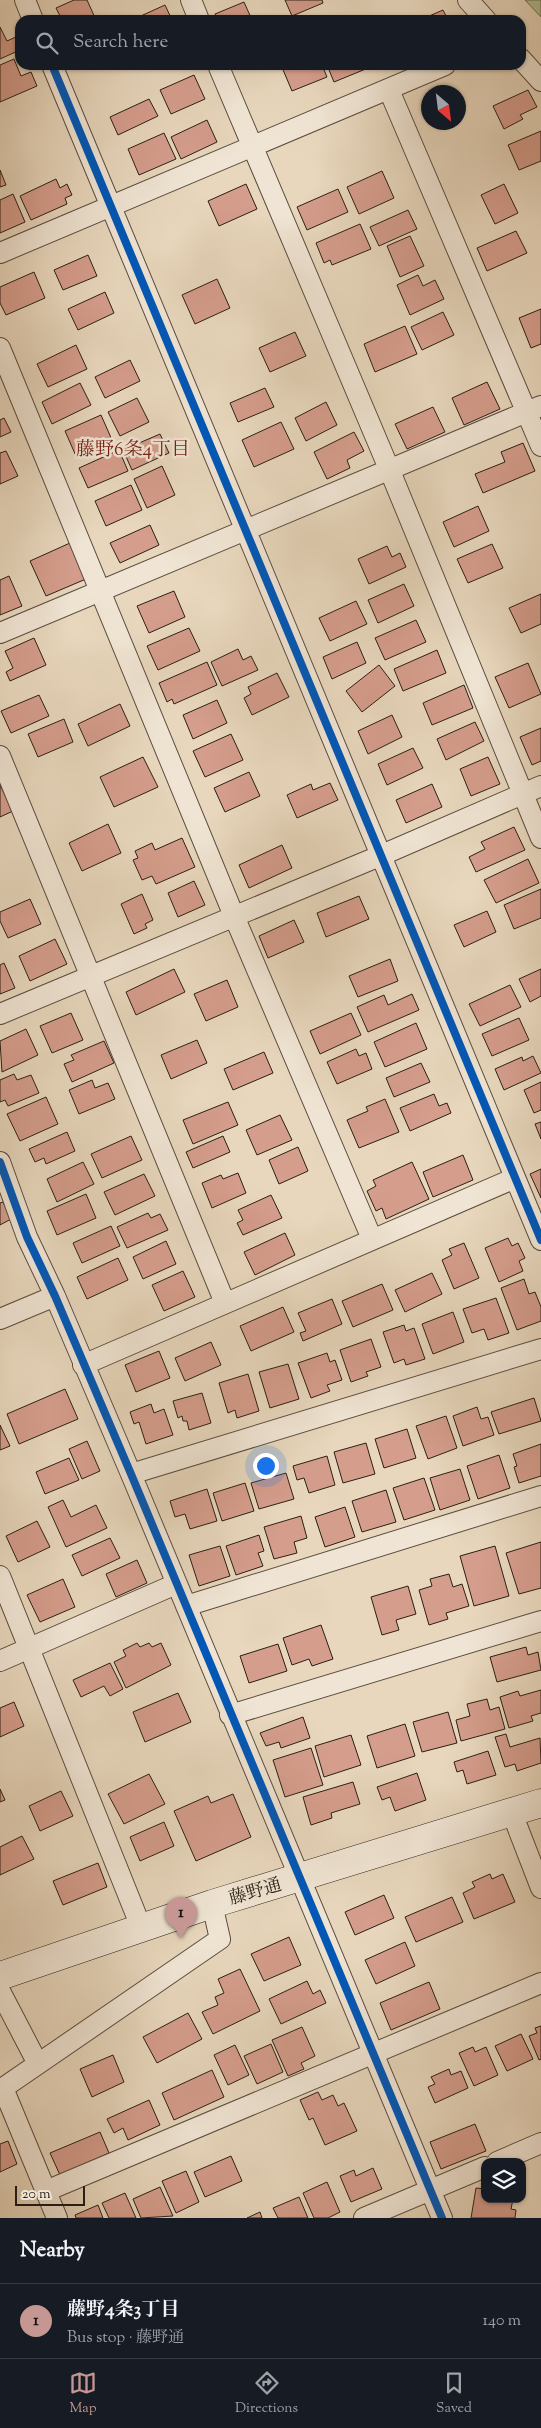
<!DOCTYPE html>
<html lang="en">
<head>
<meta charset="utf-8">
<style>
  body { margin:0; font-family:"Sorts Mill Goudy","Noto Serif JP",serif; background:#20242c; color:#f1f3f6 }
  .controls { position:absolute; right:15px; bottom:15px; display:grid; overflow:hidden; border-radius:10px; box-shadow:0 1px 4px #0004 }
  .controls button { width:45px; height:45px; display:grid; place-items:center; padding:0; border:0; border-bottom:1px solid #363941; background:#171b24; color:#f1f3f6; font:25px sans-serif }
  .compass { position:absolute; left:421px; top:85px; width:45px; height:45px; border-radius:50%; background:#171b24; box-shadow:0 1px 4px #0004; rotate:152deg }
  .scale { position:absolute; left:15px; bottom:12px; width:70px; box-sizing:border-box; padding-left:5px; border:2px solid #2b1f15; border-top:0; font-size:14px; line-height:18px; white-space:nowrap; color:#2b1f15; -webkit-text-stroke:4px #f0e5d4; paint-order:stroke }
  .you { position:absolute; left:265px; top:1465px; width:18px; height:18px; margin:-12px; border:4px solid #fff; border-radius:50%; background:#1a73e8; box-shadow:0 0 0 8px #1a73e833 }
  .badge { display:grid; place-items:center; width:32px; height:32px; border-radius:50%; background:#c59692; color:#111; font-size:16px; font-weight:700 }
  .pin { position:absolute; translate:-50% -41px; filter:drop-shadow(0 1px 2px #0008) }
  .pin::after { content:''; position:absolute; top:26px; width:18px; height:15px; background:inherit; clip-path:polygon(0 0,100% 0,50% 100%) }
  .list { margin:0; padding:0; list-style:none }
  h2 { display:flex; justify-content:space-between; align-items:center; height:65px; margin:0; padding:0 20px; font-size:21px }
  h2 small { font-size:16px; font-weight:400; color:#9ea1a6 }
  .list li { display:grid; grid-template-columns:32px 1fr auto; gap:15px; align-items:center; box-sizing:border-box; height:75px; padding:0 20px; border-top:1px solid #363941 }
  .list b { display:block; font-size:19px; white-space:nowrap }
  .list p { margin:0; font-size:16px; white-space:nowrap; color:#9ea1a6 }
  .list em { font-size:16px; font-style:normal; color:#9ea1a6 }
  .icon { flex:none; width:28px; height:28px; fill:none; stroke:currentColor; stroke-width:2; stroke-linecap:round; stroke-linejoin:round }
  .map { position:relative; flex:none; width:541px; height:2218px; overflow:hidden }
  .search { position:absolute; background:#171b24; box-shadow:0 1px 4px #0004; left:15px; right:15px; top:15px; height:55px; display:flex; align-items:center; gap:12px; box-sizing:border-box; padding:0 18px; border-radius:15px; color:#9ea1a6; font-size:19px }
  .sheet { height:140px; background:#171b24 }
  nav { display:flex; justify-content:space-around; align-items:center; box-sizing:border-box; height:70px; border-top:1px solid #363941; background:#171b24; font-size:14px; color:#9ea1a6 }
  nav a { display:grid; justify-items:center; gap:2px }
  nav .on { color:#c59692 }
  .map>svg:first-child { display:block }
</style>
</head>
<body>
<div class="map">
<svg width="541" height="2218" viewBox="0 0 541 2218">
  <rect width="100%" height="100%" fill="#e8d7bd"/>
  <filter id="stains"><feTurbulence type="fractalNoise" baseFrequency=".004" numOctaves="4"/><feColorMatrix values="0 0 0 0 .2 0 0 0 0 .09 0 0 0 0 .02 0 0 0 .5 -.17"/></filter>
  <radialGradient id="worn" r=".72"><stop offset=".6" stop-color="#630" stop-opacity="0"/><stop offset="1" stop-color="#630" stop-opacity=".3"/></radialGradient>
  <path fill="#b2bf94" stroke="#6e6f54" d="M525,0H541V17Z"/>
  <path fill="#d59d8c" stroke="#2b1f15" d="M74,0H87L96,20H62L56,8Z
    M285,0H322L323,3L292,16Z
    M244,2L252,20H217L215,14Z
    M165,5L172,20H132Z
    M443,10L447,18L451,16L453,20H420Z
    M0,27L7,41L16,37L20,47V50L0,59Z
    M14,59L21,76L31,72L37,86L0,102V65Z
    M281,65H322L327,77L292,91Z
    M327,65H373V66L334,82Z
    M194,75L205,99L171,114L160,90Z
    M528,90L537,107L520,115L523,119L504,129L493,106Z
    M149,99L158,116L118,135L110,117Z
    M207,120L217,142L181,159L171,137Z
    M541,131V161L519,170L508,145Z
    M164,133L176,159L139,175L128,149Z
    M0,170L6,185L0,187Z
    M382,171L394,198L359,214L347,187Z
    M56,179L60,188L67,184L72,195L65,198L67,204L31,220L20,196Z
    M246,184L257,209L219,226L208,201Z
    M504,184L518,213L495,224L481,195Z
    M338,189L348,212L307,230L297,207Z
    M13,194L25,222L0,233V200Z
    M408,210L417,229L379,246L370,227Z
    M360,224L371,249L332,265L330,260L324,263L316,243Z
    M516,231L527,253L487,271L477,248Z
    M410,236L424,266L400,277L387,246Z
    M88,255L97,276L63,290L54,270Z
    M34,272L45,298L6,315L0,303V287Z
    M418,275L423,286L435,280L444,299L410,315L397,285Z
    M217,279L230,308L195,324L182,295Z
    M105,292L114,313L78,330L68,309Z
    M541,309V344L531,348L519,318Z
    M443,312L454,335L422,350L411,327Z
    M405,326L417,354L375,372L364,344Z
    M295,332L306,356L270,372L259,348Z
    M76,345L87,369L48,387L37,364Z
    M130,360L140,381L105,398L95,377Z
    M487,382L500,409L464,425L452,398Z
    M80,383L91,405L52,424L42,402Z
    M265,388L274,407L238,422L230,403Z
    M137,398L149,422L120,436L108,412Z
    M326,402L337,425L306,441L295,418Z
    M433,407L445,432L407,449L395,424Z
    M101,415L112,440L76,456L65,431Z
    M4,418L11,432L0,437V420Z
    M281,422L294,449L254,467L242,440Z
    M354,432L364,451L347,460L350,468L327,479L314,452Z
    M160,434L169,453L132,470L123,450Z
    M523,443L535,471L483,493L475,474L505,462L501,452Z
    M119,450L128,471L88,488L79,468Z
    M6,451L18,476L0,484V453Z
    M162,466L175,495L147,508L134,479Z
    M131,485L142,510L106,526L95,501Z
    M478,506L489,531L454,547L443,522Z
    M150,525L159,545L120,563L110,543Z
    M70,543L86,579L46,596L30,561Z
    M492,544L503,568L468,583L457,559Z
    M387,546L392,557L400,553L406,567L369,584L358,559Z
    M9,576L22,606L0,615V580Z
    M404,584L414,606L378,623L368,600Z
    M174,591L185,617L149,633L137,606Z
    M541,594V624L521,633L509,608Z
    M356,601L367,624L330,641L319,618Z
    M416,620L426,642L385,660L375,638Z
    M189,628L200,651L158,670L147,646Z
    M34,638L46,665L10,681L6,672L13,668L5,651Z
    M357,642L366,663L332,679L323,657Z
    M238,649L243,660L251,656L258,670L222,686L211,662Z
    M437,650L446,673L403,691L394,669Z
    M207,662L217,685L174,704L172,699L167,702L159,683Z
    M528,663L541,694L509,708L495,677Z
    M379,665L395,686L362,712L346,691Z
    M277,673L289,697L252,715L244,698L251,694L248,687Z
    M464,685L473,708L432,725L423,703Z
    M39,695L49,716L11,733L1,711Z
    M217,700L227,723L193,739L183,715Z
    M120,704L130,726L88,746L78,724Z
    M392,715L402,737L368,754L358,731Z
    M64,719L73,742L38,757L28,734Z
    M475,722L484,741L446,760L437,739Z
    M541,728V761L532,765L520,737Z
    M231,734L243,760L205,777L193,751Z
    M413,748L423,768L387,785L378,764Z
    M143,757L158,787L114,807L100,777Z
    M488,757L500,784L471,796L460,769Z
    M249,772L260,796L225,812L214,788Z
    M330,783L338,800L297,818L287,795L311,784L313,790Z
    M432,784L442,807L406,823L396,800Z
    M0,785L13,811L0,817Z
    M108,824L121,853L82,871L69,843Z
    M514,827L525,850L476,872L469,857L485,849L481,842Z
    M182,838L195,867L156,884L152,876L142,880L133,860L138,858L135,851L152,843L155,850Z
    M282,845L292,868L249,888L239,865Z
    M528,859L539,883L496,903L484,880Z
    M194,881L205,905L178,917L168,893Z
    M541,889V918L514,929L504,905Z
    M142,894L153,920L145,924L147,928L134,934L121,904Z
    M359,896L369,919L326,937L317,913Z
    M30,899L41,924L8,938L0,921V912Z
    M487,911L496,932L464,947L454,925Z
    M294,920L304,942L268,958L259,936Z
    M55,939L67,964L30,981L19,956Z
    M390,959L398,981L358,997L349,976Z
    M4,963L15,988L0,994V965Z
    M174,969L185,992L136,1015L126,992Z
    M541,969V996L530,1002L519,979Z
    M227,980L238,1007L206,1021L194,994Z
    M510,985L521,1007L480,1026L469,1004Z
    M412,994L419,1010L368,1032L357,1007L384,995L388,1005Z
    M71,1013L83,1040L52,1053L40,1026Z
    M351,1013L361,1035L320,1054L310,1031Z
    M519,1018L529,1040L492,1056L482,1034Z
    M416,1023L427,1049L385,1067L374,1042Z
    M26,1029L38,1055L2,1072L0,1041Z
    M197,1040L207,1063L171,1079L161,1055Z
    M104,1041L114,1063L72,1082L64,1064L74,1060L71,1055Z
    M356,1049L359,1056L366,1053L372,1069L337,1084L327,1062Z
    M264,1052L273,1073L233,1090L224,1069Z
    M533,1056L541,1073L504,1090L495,1069L522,1057L523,1061Z
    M421,1063L430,1082L394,1097L386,1078Z
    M14,1074L17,1080L31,1075L39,1093L8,1106L5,1100L0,1102V1080Z
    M92,1080L95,1088L108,1083L115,1099L79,1114L69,1090Z
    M541,1082V1110L534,1113L524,1090Z
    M434,1094L439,1106L447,1103L451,1113L410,1131L400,1108Z
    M46,1097L58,1124L20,1141L7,1114Z
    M385,1099L399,1132L359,1148L347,1120L368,1111L366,1107Z
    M228,1102L238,1125L193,1144L183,1120Z
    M280,1115L292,1140L257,1155L246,1130Z
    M541,1122V1139L535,1124Z
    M67,1132L75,1151L46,1164L44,1158L35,1162L29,1149Z
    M131,1136L142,1160L102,1178L91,1154Z
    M223,1136L230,1152L193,1168L186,1152Z
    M298,1147L308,1171L279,1184L269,1160Z
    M463,1155L473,1180L433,1197L423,1172Z
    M83,1162L94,1184L57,1202L47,1179Z
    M412,1162L429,1199L386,1219L382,1208L376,1211L367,1191L376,1186L373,1180Z
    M541,1169V1198L530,1174Z
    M238,1173L246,1193L212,1208L202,1183L221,1175L223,1179Z
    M144,1174L155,1196L115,1215L104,1192Z
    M86,1194L96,1218L57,1235L47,1211Z
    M271,1195L282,1218L243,1235L237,1223L243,1220L238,1210Z
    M3,1202L11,1219L0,1225V1203Z
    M148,1213L151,1218L160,1214L168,1230L127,1248L117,1227Z
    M111,1226L120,1246L82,1263L73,1243Z
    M285,1233L295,1255L255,1275L244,1252Z
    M508,1238L512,1246L518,1243L525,1258L519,1261L523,1271L499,1282L485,1248Z
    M166,1241L176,1264L143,1279L133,1257Z
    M464,1243L479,1278L454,1289L442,1260L452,1255L449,1249Z
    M118,1258L128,1280L87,1299L77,1277Z
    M183,1271L195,1297L164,1311L152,1285Z
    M432,1273L442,1294L405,1312L395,1290Z
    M524,1279L529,1294L535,1292L541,1307V1321L517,1330L501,1288Z
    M382,1284L393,1310L353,1327L342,1301Z
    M496,1298L509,1333L488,1340L484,1329L472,1333L463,1309Z
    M332,1299L342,1324L303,1341L300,1333L306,1331L298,1313Z
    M283,1307L294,1332L251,1351L240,1326Z
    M453,1312L464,1342L433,1354L422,1324Z
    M404,1325L406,1331L414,1328L425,1359L406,1365L404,1359L394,1363L383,1332Z
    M371,1339L381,1367L366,1372L368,1376L351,1382L340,1350Z
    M211,1342L221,1365L185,1381L175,1358Z
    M159,1351L170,1378L136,1392L125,1365Z
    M327,1353L330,1362L335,1360L342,1380L327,1385L330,1391L311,1398L298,1363Z
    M288,1364L299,1399L270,1408L259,1372Z
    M248,1374L259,1411L237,1418L235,1410L228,1413L219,1383Z
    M65,1389L78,1419L19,1444L7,1414Z
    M202,1393L211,1423L189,1430L187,1421H183L182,1416L178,1418L173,1401Z
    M534,1398L541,1421L499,1434L491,1412Z
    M151,1404L154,1413L164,1409L173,1435L146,1444L139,1422L134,1424L130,1412Z
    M477,1407L481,1419L488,1417L494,1435L463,1446L453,1416Z
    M446,1416L457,1448L428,1459L416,1426Z
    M0,1425L10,1446L0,1450Z
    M407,1429L416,1458L384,1468L375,1439Z
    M87,1441L100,1471L82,1479L69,1449Z
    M366,1443L375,1474L343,1483L334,1452Z
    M541,1444V1476L519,1483L514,1467L517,1466L513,1454Z
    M499,1455L510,1488L478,1499L467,1466Z
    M327,1456L335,1485L309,1493L304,1478L297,1480L293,1466Z
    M69,1458L79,1480L45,1494L36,1472Z
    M460,1469L470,1500L440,1510L430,1478Z
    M286,1473L294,1499L259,1509L251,1483Z
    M424,1478L435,1510L404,1520L393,1488Z
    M245,1483L254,1511L222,1521L213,1493Z
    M207,1489L217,1521L190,1529L185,1514L175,1517L170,1501Z
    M386,1490L396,1522L362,1532L352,1501Z
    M63,1500L71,1517L96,1505L107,1528L66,1547L48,1507Z
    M345,1507L355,1537L325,1547L315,1517Z
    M301,1516L307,1538L294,1542L297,1553L274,1559L264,1527Z
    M37,1521L50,1547L18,1562L6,1536Z
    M259,1535L264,1551L258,1553L263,1566L236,1575L226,1546Z
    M110,1538L120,1558L82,1576L72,1555Z
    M541,1542V1588L519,1594L506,1553Z
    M220,1546L230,1576L199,1586L189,1555Z
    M495,1546L509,1596L474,1606L460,1556Z
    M137,1560L147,1583L116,1597L106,1574Z
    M449,1574L453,1587L462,1584L469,1606L446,1613L448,1619L429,1625L419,1590L432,1586L430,1579Z
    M63,1579L75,1607L40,1622L27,1595Z
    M408,1586L416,1614L396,1620L399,1630L382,1635L371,1597Z
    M321,1625L333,1659L312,1666L309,1659L292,1665L283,1638Z
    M137,1643L140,1647L149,1643L152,1647L161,1643L171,1665L126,1688L114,1662L126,1656L123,1650Z
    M278,1644L287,1671L249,1683L240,1656Z
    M526,1647L528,1655L538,1652L541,1670L497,1682L490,1657Z
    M110,1663L123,1689L110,1696L104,1686L81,1697L73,1680Z
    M541,1690V1713L531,1716L533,1721L509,1728L500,1697L518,1691L520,1696Z
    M178,1693L191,1722L145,1742L133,1712Z
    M487,1699L490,1710L499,1707L505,1729L461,1741L456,1720L470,1716L467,1704Z
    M14,1702L24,1726L0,1737V1708Z
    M448,1712L457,1743L422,1752L413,1722Z
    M303,1717L310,1738L281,1748L279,1742L266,1746L260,1733Z
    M405,1724L415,1756L377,1768L367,1736Z
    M506,1734L510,1747L540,1738L541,1763L517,1771L515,1764L505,1767L495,1737Z
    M351,1735L361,1765L324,1777L315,1746Z
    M311,1748L323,1785L285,1797L273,1760Z
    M488,1751L496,1775L467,1784L463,1770L457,1772L454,1762Z
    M417,1773L426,1800L395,1811L390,1797L382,1800L377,1787Z
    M149,1774L165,1804L124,1824L108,1794Z
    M353,1782L360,1804L331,1813L332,1818L311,1825L303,1797Z
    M0,1789L5,1800L0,1802Z
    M61,1791L73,1816L40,1831L29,1806Z
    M233,1794L251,1837L196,1861L174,1811L208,1796L211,1803Z
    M164,1822L174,1846L140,1861L130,1837Z
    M22,1836L34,1859L0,1875V1847Z
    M98,1863L107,1887L63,1905L53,1881Z
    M490,1874L492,1879L503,1874L515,1902L474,1919L463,1893L475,1887L472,1882Z
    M384,1895L394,1918L355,1935L345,1912Z
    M452,1897L463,1922L416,1942L405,1917Z
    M289,1937L301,1965L264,1981L251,1954Z
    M405,1942L415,1966L376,1984L365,1960Z
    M240,1969L260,2011L213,2034L202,2012L218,2005L215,1997L224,1993L218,1979Z
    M307,1981L313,1994L320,1990L326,2003L281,2024L269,1999Z
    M429,1982L440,2009L391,2030L380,2003Z
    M188,2013L202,2039L157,2063L143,2037Z
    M541,2026V2059L539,2060L529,2036L537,2033L535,2028Z
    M302,2027L315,2056L301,2063L304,2069L288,2076L272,2040Z
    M521,2034L533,2059L507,2071L495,2046Z
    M271,2044L283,2072L257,2084L244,2056Z
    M235,2045L249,2075L228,2085L214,2055Z
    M473,2047L475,2052L486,2047L498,2075L474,2086L459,2053Z
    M113,2055L124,2082L92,2097L80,2069Z
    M449,2069L451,2075L461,2071L468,2088L435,2103L428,2087L435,2084L431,2077Z
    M212,2070L224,2097L174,2120L162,2093Z
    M318,2092L322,2100L333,2095L338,2106L344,2103L357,2131L325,2145L313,2118L309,2120L300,2100Z
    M149,2100L160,2125L128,2140L123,2128L114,2133L107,2119Z
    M475,2124L486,2151L441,2169L430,2142Z
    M100,2132L109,2153L60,2175L50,2153Z
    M8,2141L17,2164L0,2172V2144Z
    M231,2156L242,2181L205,2197L194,2172Z
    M373,2168L382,2189L351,2202L340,2176L354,2170L356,2176Z
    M186,2171L199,2202L176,2213L162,2181Z
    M327,2182L340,2212L328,2218H314L303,2193Z
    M160,2187L173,2216L141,2218L133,2199Z
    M476,2188L485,2189V2199H513L511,2209L516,2210L515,2218H471Z
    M125,2193L136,2218H109L102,2203Z
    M299,2197L308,2218H278L273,2208Z
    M98,2205L103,2218H76L75,2215Z
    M260,2212L262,2218H247Z"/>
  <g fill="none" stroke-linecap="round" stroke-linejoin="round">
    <g stroke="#5a4d3f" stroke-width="22">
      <path id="street" d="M25,0L33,20
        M191,0L199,20
        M468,0L486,20
        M521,59L541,81
        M52,65L541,1240
        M218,65L390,471L541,838
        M389,90L541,446
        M0,253L445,65
        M0,348L234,916L372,1239
        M0,633L541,406
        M0,756L225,1303
        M0,1014L382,855L541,786
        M0,1162L27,1237L55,1296L131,1474L442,2218
        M0,1319L55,1296
        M83,1365L515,1178
        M131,1474L541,1349
        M0,1576L141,1927
        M186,1606L541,1496
        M0,1661L176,1584
        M230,1715L541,1621
        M512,1813L541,1888
        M0,1991L38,2064
        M497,2162L541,2143
        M46,2191L541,1983
        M57,2218L3,2088L220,1939L212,1904
        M364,2218L485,2167"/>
    </g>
    <g stroke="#2b1f15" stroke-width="29">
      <path id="secondary" d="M0,1976L212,1904L541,1803"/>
    </g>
    <use href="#street" stroke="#f0e5d4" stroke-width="20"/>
    <use href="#secondary" stroke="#f0e5d4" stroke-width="28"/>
    <g stroke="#f0e5d4" stroke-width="11">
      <path id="cycleway" d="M52,65L541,1240
        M0,1162L27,1237L55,1296L131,1474L442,2218"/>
    </g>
    <use href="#cycleway" stroke="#0057b8" stroke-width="8"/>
  </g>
  <g text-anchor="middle" stroke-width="5" stroke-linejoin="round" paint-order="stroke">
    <g font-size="18" fill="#2b1f15" stroke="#f0e5d4">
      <text transform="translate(255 1891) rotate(-16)" y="6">藤野通</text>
    </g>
    <g font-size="19" fill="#7a1f14" stroke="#f0e5d4">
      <text x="133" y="455">藤野6条4丁目</text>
    </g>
  </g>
  <rect width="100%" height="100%" filter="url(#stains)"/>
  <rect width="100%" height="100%" fill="url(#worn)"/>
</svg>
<div class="controls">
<button><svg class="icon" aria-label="layers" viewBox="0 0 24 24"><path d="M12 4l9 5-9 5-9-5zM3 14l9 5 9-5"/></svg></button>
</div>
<svg class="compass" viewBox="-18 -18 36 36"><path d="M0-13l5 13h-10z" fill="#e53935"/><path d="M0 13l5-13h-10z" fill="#9ea1a6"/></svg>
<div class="scale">20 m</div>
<div class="you"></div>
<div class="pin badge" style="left:181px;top:1938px">1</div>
<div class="search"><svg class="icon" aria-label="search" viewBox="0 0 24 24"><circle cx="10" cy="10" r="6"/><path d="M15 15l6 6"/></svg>Search here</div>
</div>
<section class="sheet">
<h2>Nearby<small></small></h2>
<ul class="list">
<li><span class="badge">1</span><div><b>藤野4条3丁目</b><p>Bus stop · 藤野通</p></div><em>140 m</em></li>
</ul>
</section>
<nav>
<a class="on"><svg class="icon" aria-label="map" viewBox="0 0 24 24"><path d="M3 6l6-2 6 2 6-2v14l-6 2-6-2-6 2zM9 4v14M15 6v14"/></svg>Map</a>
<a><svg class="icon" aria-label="directions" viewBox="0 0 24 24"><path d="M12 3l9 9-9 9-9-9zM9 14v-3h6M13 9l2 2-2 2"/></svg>Directions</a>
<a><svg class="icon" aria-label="saved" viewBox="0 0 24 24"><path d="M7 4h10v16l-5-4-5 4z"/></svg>Saved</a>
</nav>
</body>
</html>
